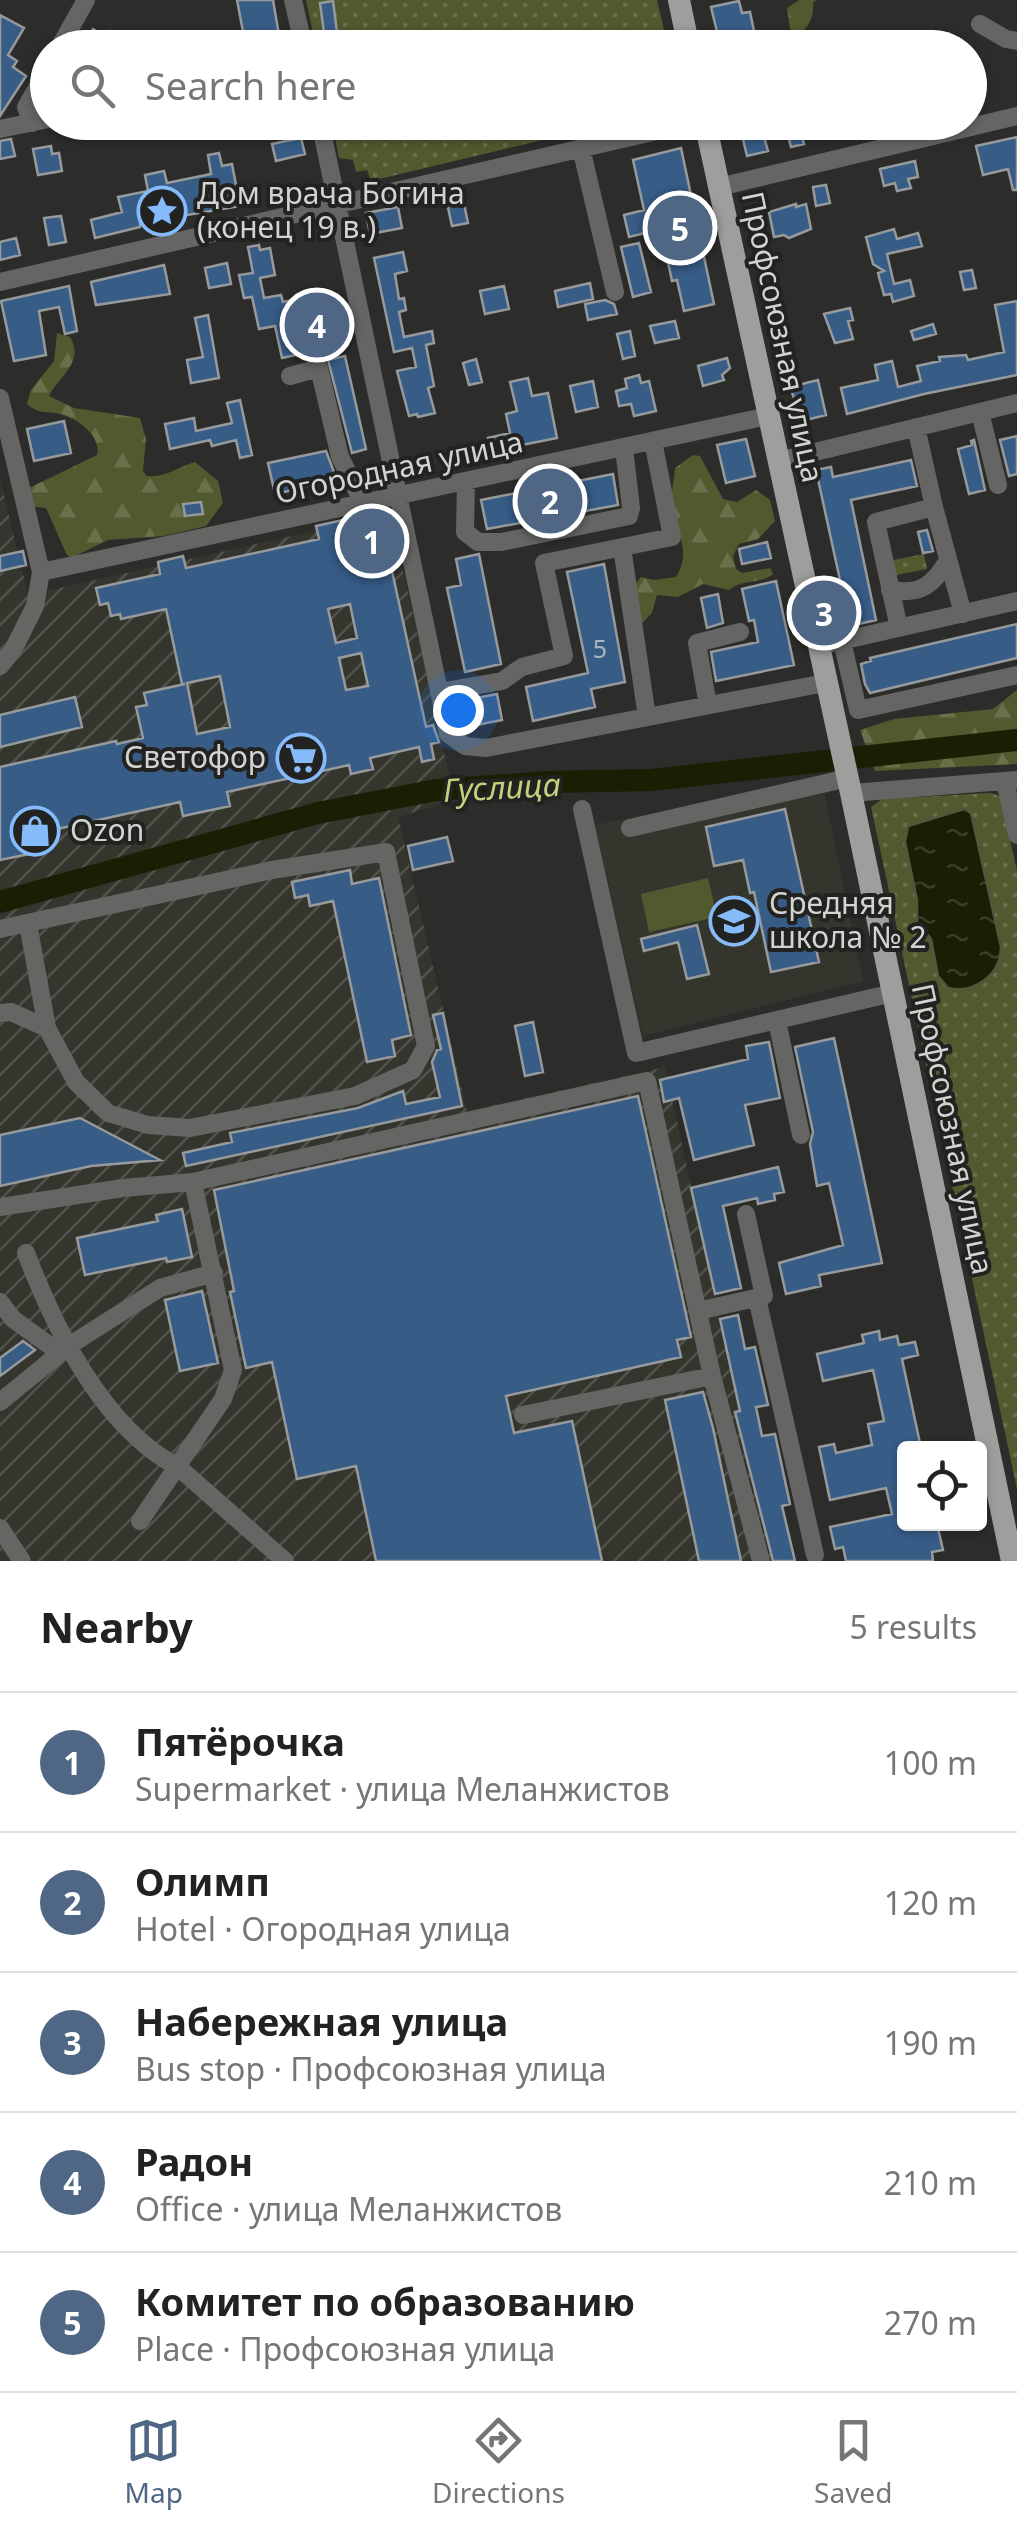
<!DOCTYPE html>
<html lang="en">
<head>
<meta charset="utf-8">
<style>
  body { margin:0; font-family:"Noto Sans",sans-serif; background:#f6f6f6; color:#222 }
  .controls { position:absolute; right:30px; bottom:30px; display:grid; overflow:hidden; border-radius:10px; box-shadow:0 2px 8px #0004 }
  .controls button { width:90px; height:90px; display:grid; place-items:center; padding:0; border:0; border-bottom:2px solid #e0e0e0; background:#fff; color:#222; font:50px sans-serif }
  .you { position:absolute; left:458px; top:710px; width:35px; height:35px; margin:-25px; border:8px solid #fff; border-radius:50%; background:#1a73e8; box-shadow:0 0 0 15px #1a73e833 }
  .badge { display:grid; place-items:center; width:65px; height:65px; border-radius:50%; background:#4f6784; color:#fff; font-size:32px; font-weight:700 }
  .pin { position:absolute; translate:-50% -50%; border:5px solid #fff; box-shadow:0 2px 10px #0006 }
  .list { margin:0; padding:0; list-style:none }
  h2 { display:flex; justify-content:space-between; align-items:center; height:130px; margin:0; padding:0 40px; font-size:42px }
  h2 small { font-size:32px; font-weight:400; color:#767676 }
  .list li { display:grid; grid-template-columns:65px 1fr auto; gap:30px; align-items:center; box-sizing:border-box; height:140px; padding:0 40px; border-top:2px solid #e0e0e0 }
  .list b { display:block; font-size:38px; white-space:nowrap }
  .list p { margin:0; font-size:32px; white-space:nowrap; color:#767676 }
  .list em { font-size:32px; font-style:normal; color:#767676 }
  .icon { flex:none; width:55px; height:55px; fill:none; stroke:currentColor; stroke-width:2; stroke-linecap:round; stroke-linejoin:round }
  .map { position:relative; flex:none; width:1017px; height:1561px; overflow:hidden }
  .search { position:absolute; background:#fff; box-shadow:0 2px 8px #0004; left:30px; right:30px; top:30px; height:110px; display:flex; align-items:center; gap:25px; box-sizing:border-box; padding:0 35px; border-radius:55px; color:#767676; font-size:38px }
  .sheet { height:830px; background:#fff }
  nav { display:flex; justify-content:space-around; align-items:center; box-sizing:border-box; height:140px; border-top:2px solid #e0e0e0; background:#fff; font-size:28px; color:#767676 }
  nav a { display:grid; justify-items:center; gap:5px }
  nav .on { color:#4f6784 }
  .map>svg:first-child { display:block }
</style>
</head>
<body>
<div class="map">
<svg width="1017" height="1561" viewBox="0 0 1017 1561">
  <defs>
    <pattern id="industrial-furrows" width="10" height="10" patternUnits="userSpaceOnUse" patternTransform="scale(2.5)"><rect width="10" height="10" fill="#34362e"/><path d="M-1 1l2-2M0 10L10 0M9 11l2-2" fill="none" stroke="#50524b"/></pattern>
    <pattern id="forest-firs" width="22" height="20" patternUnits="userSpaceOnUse" patternTransform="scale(2.5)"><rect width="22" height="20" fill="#51592e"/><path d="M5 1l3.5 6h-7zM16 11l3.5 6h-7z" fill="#69704b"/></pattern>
    <pattern id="park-dots" width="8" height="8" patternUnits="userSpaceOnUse" patternTransform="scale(2.5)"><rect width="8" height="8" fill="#51592e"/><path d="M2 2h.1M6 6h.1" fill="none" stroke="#69704b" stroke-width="1.8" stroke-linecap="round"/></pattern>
    <pattern id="water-ripples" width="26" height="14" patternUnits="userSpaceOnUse" patternTransform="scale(2.5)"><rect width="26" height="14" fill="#1a1e02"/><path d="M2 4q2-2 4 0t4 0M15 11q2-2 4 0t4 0" fill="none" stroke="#3a3e26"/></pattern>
  </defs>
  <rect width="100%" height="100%" fill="#2c2c2a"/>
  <path fill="#34362e" d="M802,784L824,791L863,981L643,1036L595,825Z"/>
  <path fill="url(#industrial-furrows)" d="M0,478L28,595L390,514L455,800L398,817L467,1111L665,1067L773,1561H0Z"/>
  <path fill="url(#forest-firs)" d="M799,0H817L813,2C814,17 810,24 800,35L802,47H768L762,40L764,31L779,37L791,35L787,8Z
    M57,333L70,337C85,362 59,376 49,396L74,408L140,418L146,439L143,471L147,476C166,478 177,467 195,462L218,481L223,503L206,526L164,536L108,540L71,558L66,553L46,508L28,506L29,488L97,455C101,437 81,421 64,415C49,410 40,416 27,404L31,390L54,361Z
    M693,455L700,456L723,499L737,502L756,490L770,500L775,521L758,539L739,544L733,556L736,569L742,573L770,568L773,574C760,585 744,578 729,590L703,584L678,597L657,595L652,613L642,623L634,586L641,577L654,580L676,577C692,550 677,535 672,508C670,496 674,481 675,468Z
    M1017,690V764L875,771L860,730L894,719L993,709Z"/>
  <path fill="url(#park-dots)" d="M306,0H657L668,47H316Z
    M332,123V122L613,123L371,181L367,170L356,172L353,160L339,158Z
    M924,554L927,569L896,575L893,560Z
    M990,793L1000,796L1017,871V1489L871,807L882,799Z"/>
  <path fill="#51592e" d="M708,878L717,917L649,932L641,894Z"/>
  <path fill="url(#water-ripples)" stroke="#525540" stroke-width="2.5" d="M964,809L971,813L1001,947C1001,975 974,994 948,988L938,976L931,939L917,922V900L905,842L908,826Z"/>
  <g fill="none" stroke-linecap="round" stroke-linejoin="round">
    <path stroke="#1a1e02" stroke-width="22" d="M0,902L318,813L436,790L549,782L651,780L1017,740"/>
  </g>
  <path fill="#375c86" stroke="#979a9c" stroke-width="2.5" fill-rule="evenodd" d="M237,0H273L279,35L245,42Z
    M333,1L337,32L324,33L320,3Z
    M739,1L742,13L750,12L755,36L720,44L711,7Z
    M0,15L24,28L8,55L17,61L13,67L26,76L0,116Z
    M93,29L107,37L110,31L122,38L118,44L123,48H97L86,41Z
    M970,54H974L982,89L970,92Z
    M798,122L804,144L791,147L785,124Z
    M762,130L768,151L747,156L742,135Z
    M1017,137V190H1013L1008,169L983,175L976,146Z
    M301,138L305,154L276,161L272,144Z
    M11,139L15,156L0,159V141Z
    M51,146L52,154L59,153L62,171L38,175L33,149Z
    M681,148L714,304L684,311L677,280L672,281L661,229L629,237L624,215L644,210L633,160Z
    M219,153L222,166L232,164L240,206L140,223V227L95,238L91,220L122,212L118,197L148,191L145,175L164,171L167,183L211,174L208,155Z
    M915,161L918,177L908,179L911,188L897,191L895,183L884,186L880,169Z
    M826,185L830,203L816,206L813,187Z
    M463,199L468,223L452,226L447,203Z
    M796,204V207L806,204L811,229L789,238L784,235L774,237L769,212Z
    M398,207L402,228L370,234L366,213Z
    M61,216L66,242L49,245L44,218Z
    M894,229L897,239L918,233L922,246L887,254L894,284L910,280L914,296L893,302L891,294L884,295L878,273L884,271L873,264L866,237Z
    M16,238L20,255L0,260V242Z
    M639,243L651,292L633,297L621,247Z
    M259,245L260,250L270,248L275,275L260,278L264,298L281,295L283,302L325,293L333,336L298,343L300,354L282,358L275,326L259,329L252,297L244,298L239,275L253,273L248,247Z
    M403,252L407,271L395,274L399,299L404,298L406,310L399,312L404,337L432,331L434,343L426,345L434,386L428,388L435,413L418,417L417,414L409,416L397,371L416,367L412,348L394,352L374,258Z
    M227,263L231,284L209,288L205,268Z
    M164,265L170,294L96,305L91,282Z
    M972,270L976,288L964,290L960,272Z
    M590,283L593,299L558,307L555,291Z
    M69,286L77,331L65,334L59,307L39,311L46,355L14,361L1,301Z
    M504,286L509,309L485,314L480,291Z
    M605,300L614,304L617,314L588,320L585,304Z
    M1017,301V375L924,394L847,414L841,388L878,380L875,365L892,361L898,387L921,381L917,366L940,361L939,357L966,355L968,360L1004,352L995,305Z
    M850,308L853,320L848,321L853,339L835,343L824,314Z
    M208,315L219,378L191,383L187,360L203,357L195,318Z
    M675,321L679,338L655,343L650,326Z
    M933,324L936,334L914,340L911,331Z
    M630,331L635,356L623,359L617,334Z
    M345,356L366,449L352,453L328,360Z
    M727,358L730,368L722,375L724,380L703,386L698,366Z
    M476,359L482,382L469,385L463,363Z
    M639,375L641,383L649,381L656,411L634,416L631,404L619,406L616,391L627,388L625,379Z
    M528,378L532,396L548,393L557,438L492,451L488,438L510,433L506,414L517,411L510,382Z
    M818,380L826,415L802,421L790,387Z
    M593,381L598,407L576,412L570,386Z
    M240,400L252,455L240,458L236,440L212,446L210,440L170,449L165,424L194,418L196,431L232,423L227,403Z
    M64,421L71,453L34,461L27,429Z
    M1017,436V474L1009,476L1000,440Z
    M746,439L755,476L726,483L717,445Z
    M974,440L985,490L969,494L958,449L972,445L971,441Z
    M326,451L337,480L275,494L268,463Z
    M911,460L917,486L851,500L876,620L850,626L816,470L831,467L833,477Z
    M613,474L618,505L487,529L481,500Z
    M201,502L203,514L185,516L183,504Z
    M343,520L346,533L382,525L426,727L433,725L439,742L431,744L434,759L422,762L419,747L370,758L373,769L351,774L349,765L227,792L230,806L183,816L180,802L30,835L34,853L0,860V767L116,741L117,744L143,738L136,707L147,705L144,693L185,684H182L166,609L121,619L120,614L111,616L108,603L100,605L96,588L160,574L158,562L183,556L186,568L319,539L316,526ZM350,604L357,638L336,643L328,609ZM361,653L368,686L346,690L339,658ZM220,676L230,727L197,734L187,683Z
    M927,530L933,551L923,553L918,532Z
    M767,542L771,558L742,564L739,549Z
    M23,551L26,565L0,571V556Z
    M479,554L501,664L465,672L447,588L461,585L456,559Z
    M604,564L625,682L591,689L595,707L533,721L526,687L588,673L567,572Z
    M776,581L794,665L716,681L711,652L758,642L754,620L749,621L742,589Z
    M718,594L723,623L707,628L701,598Z
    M1017,624V658L870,693L865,684L861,664L871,661L870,658Z
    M497,694L502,720L471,726L466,700Z
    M75,697L82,727L0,747V715Z
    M785,809L819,962L771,972L754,892L750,893L743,860L714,866L706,827Z
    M447,837L453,861L413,870L408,846Z
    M350,870L352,884L379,878L411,1035L392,1040L395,1056L367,1062L333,901L310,906L308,895L295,898L292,882Z
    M697,925L709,974L687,979L678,942L644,951L641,939Z
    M443,1013L462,1106L186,1166L183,1153L232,1142L230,1133L358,1108L403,1091L406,1104L440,1097L432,1062L437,1050L441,1049L433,1015Z
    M533,1022L543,1072L525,1076L515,1026Z
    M834,1038L882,1263L819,1275L821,1286L786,1294L779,1263L843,1245L829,1183L817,1186L810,1144L813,1132L795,1047Z
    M769,1042L780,1098L745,1105L754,1145L694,1160L679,1098L664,1102L660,1080L748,1059L746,1046Z
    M638,1096L691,1337L677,1340L681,1357L506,1396L514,1433L572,1421L602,1561H376L356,1466L297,1479L272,1362L246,1368L230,1292L234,1291L214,1190Z
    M80,1118L160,1160L91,1166L0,1186V1135Z
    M778,1167L784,1192L774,1194L775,1200L758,1204L757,1198L723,1206L741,1288L715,1294L691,1188Z
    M182,1209L192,1257L167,1262L166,1258L85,1275L77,1238L158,1221L156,1215Z
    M202,1291L218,1363L180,1371L165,1300Z
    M738,1315L745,1349L755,1347L768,1405L756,1407L762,1436L775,1434L790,1504L782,1506L795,1561H773L735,1412L740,1411L720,1319Z
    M879,1331L880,1340L897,1336L899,1345L915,1342L918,1355L902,1359L921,1448H904V1524H937L943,1550L932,1552L933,1561H846L843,1547L835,1549L830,1527L892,1514L886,1488L830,1500L819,1447L834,1444L836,1453L872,1445L868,1424L884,1421L873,1370L823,1381L817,1354L864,1343L862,1335Z
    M23,1341L35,1350L0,1376V1358Z
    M703,1392L713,1428L741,1561H699L665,1400Z"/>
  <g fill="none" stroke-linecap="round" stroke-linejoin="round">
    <path stroke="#656664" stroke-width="18" d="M293,0L304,48
      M980,24L1006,39L1017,41
      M59,48L86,0
      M320,122L448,734L465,746L486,748L825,683
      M890,122L895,145
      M32,123L26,107L48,69
      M0,129L48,119
      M581,148L615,292
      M719,187L1017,116
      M0,282L696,122
      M290,376L319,368L340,457L364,505
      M0,398L41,572L35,606L13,650L0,666
      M980,412L998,485
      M778,461L1017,403
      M466,482L465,532L478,542H501L629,516L631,508L624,448
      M934,507L963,614
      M622,547L647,717
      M41,572L768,416
      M890,590C920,595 933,586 948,560
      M899,628L876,522L934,507L916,427
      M842,641L858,710L1017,675
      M832,643L1017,601
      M439,692L502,681L522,667L564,656L544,563L672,537L653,441
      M708,705L697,643L740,632
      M1005,781L1017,835
      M851,793L1017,780
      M582,809L636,1053L893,993
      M630,828L848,778
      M0,929L272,870L386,852L426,1046L413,1070L355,1096L190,1128L148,1125L108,1113L76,1082L47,1028L28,924
      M0,1013L11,1012L47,1028
      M777,1021L801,1135
      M0,1207L123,1188L193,1182L647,1081L712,1376L761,1561
      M26,1253C55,1329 103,1428 178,1467L285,1561
      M757,1298L815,1555
      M0,1302L13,1319L60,1353
      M698,1311L764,1296L746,1214
      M0,1402L70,1345L160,1288L214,1273
      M523,1415L712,1376
      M140,1521L223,1399L233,1370L193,1182
      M0,1528L22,1561"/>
    <path stroke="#9e9f9c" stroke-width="22" d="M679,0L689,48
      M705,122L851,793L1012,1561"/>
  </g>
  <defs>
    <g id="sight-ring" transform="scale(2.5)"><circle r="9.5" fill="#222320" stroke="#85bbfb" stroke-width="1.5"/><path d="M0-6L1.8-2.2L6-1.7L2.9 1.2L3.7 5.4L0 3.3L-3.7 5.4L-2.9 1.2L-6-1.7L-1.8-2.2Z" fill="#85bbfb"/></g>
    <g id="supermarket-ring" transform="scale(2.5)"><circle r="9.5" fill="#222320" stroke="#85bbfb" stroke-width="1.5"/><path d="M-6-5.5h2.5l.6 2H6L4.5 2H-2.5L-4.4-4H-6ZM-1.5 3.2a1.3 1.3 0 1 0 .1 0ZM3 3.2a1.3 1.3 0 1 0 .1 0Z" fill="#85bbfb"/></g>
    <g id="shop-ring" transform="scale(2.5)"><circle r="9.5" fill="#222320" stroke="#85bbfb" stroke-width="1.5"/><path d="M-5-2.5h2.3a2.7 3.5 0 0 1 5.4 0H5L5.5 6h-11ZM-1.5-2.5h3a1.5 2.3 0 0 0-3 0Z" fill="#85bbfb"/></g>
    <g id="school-ring" transform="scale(2.5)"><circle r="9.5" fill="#222320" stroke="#85bbfb" stroke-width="1.5"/><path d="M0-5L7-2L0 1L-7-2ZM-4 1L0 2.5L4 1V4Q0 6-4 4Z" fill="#85bbfb"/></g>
  </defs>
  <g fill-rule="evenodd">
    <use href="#sight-ring" x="162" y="211"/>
    <use href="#supermarket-ring" x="301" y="758"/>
    <use href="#shop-ring" x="35" y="831"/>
    <use href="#school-ring" x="734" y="921"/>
  </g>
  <g text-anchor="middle" stroke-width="8" stroke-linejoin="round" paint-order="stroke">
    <g font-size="25" fill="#acb6bf">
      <text x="600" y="658">5</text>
    </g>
    <g font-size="30" fill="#d3d4d2" stroke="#222320" text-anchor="start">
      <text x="197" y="204">Дом врача Богина<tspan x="197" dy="34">(конец 19 в.)</tspan></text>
      <text x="266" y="768" text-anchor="end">Светофор</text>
      <text x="70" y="841">Ozon</text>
      <text x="769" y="914">Средняя<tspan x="769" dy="34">школа № 2</tspan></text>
    </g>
    <g font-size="30" fill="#d3d4d2" stroke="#222320">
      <text transform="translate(782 337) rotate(78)" y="10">Профсоюзная улица</text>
      <text transform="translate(399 468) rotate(-12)" y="10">Огородная улица</text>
      <text transform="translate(952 1129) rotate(78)" y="10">Профсоюзная улица</text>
    </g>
    <g font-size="32" font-style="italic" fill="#c1d17c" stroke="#222320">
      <text transform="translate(502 788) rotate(-3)" y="11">Гуслица</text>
    </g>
  </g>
</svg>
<div class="controls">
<button><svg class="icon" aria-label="locate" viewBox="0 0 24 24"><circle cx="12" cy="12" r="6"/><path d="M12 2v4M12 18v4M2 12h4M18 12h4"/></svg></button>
</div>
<div class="you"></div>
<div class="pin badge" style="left:372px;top:541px">1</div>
<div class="pin badge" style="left:550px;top:501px">2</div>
<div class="pin badge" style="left:824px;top:613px">3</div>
<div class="pin badge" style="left:317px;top:325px">4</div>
<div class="pin badge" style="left:680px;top:228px">5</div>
<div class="search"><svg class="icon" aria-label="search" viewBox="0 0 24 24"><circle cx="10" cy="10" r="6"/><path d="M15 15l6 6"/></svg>Search here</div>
</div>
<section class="sheet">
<h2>Nearby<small>5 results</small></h2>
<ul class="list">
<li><span class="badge">1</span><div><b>Пятёрочка</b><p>Supermarket · улица Меланжистов</p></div><em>100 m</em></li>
<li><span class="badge">2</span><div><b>Олимп</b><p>Hotel · Огородная улица</p></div><em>120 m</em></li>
<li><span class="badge">3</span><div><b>Набережная улица</b><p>Bus stop · Профсоюзная улица</p></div><em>190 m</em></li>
<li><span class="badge">4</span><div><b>Радон</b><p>Office · улица Меланжистов</p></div><em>210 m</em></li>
<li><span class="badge">5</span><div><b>Комитет по образованию</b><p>Place · Профсоюзная улица</p></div><em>270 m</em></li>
</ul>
</section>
<nav>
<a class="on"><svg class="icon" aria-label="map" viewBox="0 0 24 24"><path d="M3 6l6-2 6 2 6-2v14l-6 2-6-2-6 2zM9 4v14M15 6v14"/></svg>Map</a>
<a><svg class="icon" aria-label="directions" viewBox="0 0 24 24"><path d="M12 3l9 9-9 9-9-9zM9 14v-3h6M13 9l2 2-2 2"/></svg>Directions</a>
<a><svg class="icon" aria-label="saved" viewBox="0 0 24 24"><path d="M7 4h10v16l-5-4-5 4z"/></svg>Saved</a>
</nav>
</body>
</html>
